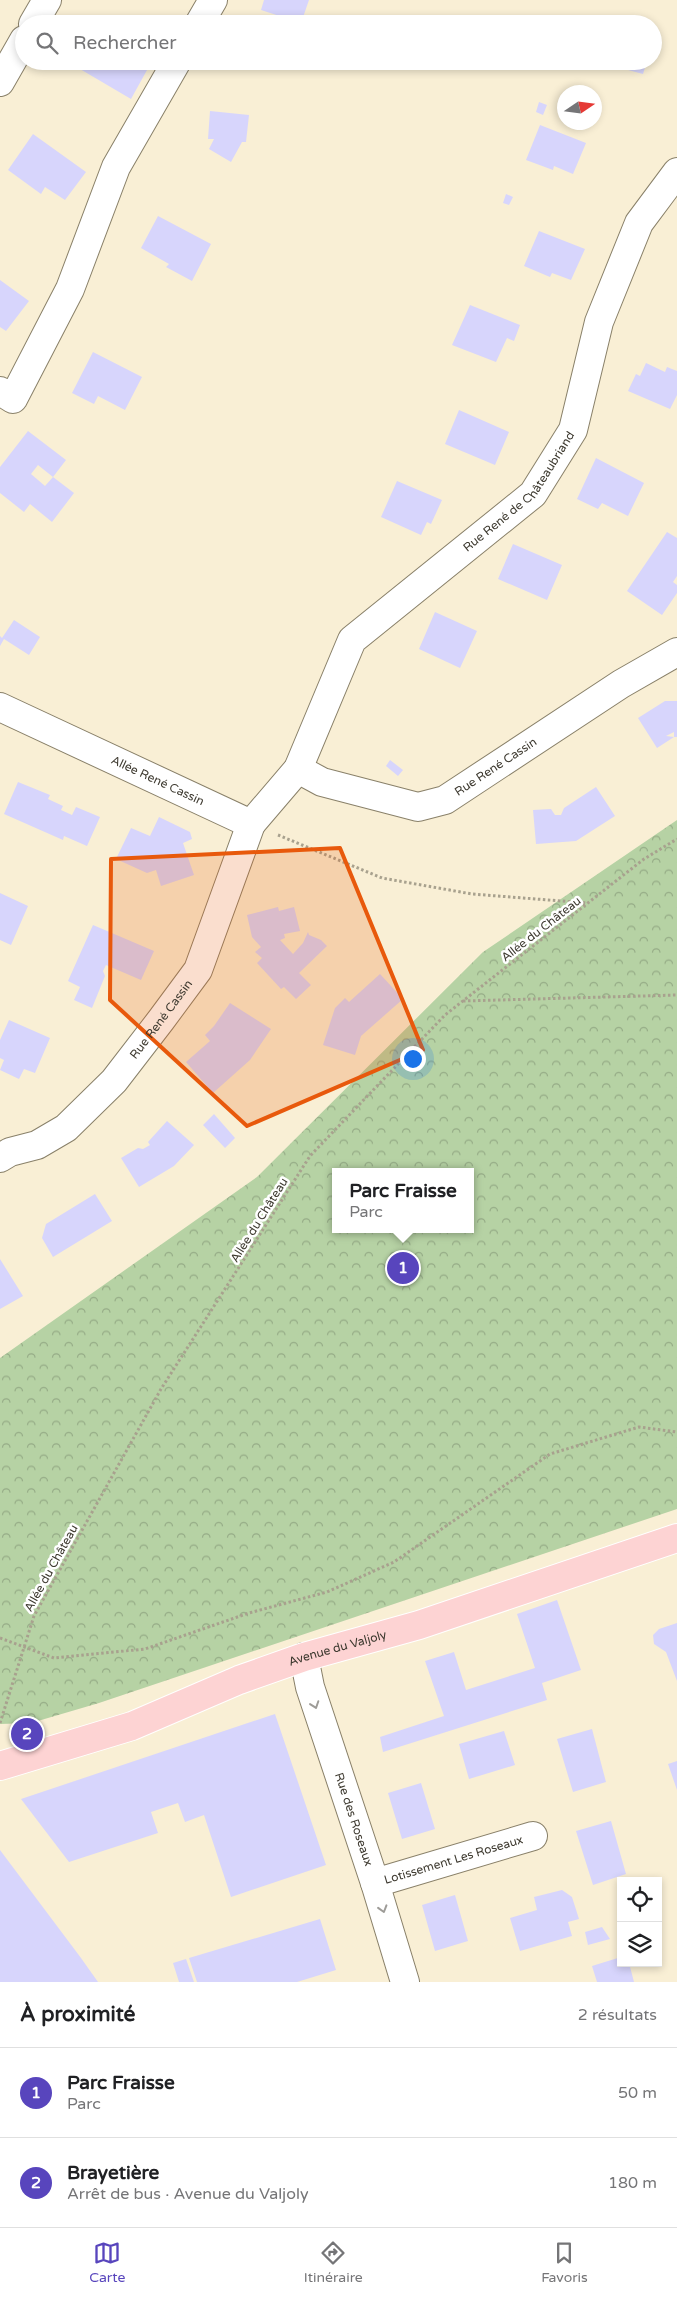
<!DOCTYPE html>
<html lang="fr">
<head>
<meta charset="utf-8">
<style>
  body { margin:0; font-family:"Varela Round",sans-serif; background:#f2f2f2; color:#202124 }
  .controls { position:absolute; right:15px; bottom:15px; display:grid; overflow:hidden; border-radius:0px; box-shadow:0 2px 8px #0003 }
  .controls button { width:45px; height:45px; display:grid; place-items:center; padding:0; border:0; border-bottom:1px solid #e0e0e0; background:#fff; color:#202124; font:25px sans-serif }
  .compass { position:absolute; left:557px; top:85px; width:45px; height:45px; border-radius:50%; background:#fff; box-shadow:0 2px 8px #0003; rotate:77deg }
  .you { position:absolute; left:412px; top:1058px; width:18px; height:18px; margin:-12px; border:4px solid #fff; border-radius:50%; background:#1a73e8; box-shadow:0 0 0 8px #1a73e833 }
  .badge { display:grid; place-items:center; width:32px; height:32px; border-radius:50%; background:#5845bd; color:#fff; font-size:16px; font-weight:700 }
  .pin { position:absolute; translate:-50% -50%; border:2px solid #fff; box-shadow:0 1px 5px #0006 }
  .popup { position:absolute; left:332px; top:1168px; width:142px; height:65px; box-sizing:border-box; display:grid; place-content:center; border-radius:0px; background:#fff; filter:drop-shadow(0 1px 4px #0005); font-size:16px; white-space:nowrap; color:#757577 }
  .popup b { font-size:19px; color:#202124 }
  .popup::after { content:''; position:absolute; left:50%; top:100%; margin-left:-10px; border:10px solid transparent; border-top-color:#fff }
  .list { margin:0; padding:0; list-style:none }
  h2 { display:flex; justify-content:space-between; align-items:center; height:65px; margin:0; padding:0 20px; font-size:21px }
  h2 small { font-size:16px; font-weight:400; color:#757577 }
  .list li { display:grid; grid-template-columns:32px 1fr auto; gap:15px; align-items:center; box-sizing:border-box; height:90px; padding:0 20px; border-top:1px solid #e0e0e0 }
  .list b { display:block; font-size:19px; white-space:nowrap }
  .list p { margin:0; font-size:16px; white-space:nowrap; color:#757577 }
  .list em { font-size:16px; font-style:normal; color:#757577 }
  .icon { flex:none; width:28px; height:28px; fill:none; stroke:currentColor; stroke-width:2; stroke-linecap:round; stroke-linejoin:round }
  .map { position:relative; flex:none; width:677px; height:1982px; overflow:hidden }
  .search { position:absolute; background:#fff; box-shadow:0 2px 8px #0003; left:15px; right:15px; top:15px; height:55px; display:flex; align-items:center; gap:12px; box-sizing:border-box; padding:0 18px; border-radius:28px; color:#757577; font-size:19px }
  .sheet { height:245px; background:#fff }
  nav { display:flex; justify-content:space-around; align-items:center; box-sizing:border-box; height:70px; border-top:1px solid #e0e0e0; background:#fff; font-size:14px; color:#757577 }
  nav a { display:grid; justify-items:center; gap:2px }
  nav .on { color:#5845bd }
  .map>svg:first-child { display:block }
</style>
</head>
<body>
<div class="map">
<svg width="677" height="1982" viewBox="0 0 677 1982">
  <defs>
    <pattern id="forest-crowns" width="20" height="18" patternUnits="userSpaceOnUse" patternTransform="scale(1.25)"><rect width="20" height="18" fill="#b6d2a4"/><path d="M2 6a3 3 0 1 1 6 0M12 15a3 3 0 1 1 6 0" fill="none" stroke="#95ab86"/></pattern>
  </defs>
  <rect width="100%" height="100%" fill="#f9efd5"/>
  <path fill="url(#forest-crowns)" fill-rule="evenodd" d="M677,820V1509L99,1703L31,1723L0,1724V1358L257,1177L483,952ZM336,1172H470V1229H336Z"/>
  <path fill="#d7d5fc" d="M264,0H309L301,23L261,10Z
    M84,61H152L131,99L80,69Z
    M647,61L643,74L617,67V64L610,62Z
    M539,102L547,105L543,115L536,112Z
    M210,111L249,115L246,142H242L231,162L209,149L214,139H208Z
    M540,125L586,143L573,174L554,166L553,170L526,160Z
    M33,134L86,172L65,200L45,187L41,194L8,170Z
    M506,194L513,197L509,205L503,203Z
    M158,216L211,244L192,281L166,267L169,264L141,248Z
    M539,231L585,249L571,280L552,273L550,277L524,266Z
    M0,280L29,301L6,331L0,327Z
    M470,305L520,325L514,341L507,338L496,362L452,345Z
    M93,352L142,377L125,410L98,396L94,404L72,393Z
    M646,363L665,372L667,367L677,371V395L670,409L628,391L636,374L640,376Z
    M459,410L509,432L495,465L445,444Z
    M28,431L66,460L53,477L38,465L31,474L45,486L53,477L74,493L52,522L30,504L24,512L0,493V467Z
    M596,458L644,483L628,516L602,503L598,509L577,499Z
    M397,481L442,500L431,524L427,522L421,535L381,517Z
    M667,532L677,538V576L673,582L677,585V593L662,615L627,591Z
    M513,544L562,565L547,600L498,579Z
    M435,612L477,631L460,668L419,649Z
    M14,620L40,637L29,655L4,639L0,646V636L2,638Z
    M665,701H677V737H674V732L666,736L674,737L657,748L638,718Z
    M390,760L403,770L398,776L386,766Z
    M18,782L50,795L48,799L63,806L61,810L72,815L76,807L100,817L87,846L64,836L63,840L4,814Z
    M596,787L615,816L576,841L536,844L533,810L551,809L555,815H561L564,808Z
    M159,817L190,832L192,839L183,843L194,875L161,886L156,870L147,873L116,859L131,828L150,836Z
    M0,893L28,906L11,945L0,940Z
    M278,907L279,911L294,907L300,931L284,934L285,938L280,940L293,954L303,943L308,932L309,935L321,940L327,946L299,973L311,985L296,999L284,987L281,989L257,963L262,958L255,952L261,947L252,937L247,915Z
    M93,925L154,951L141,980L106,965L103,971L105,976L92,1008L74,1000L80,987L68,981Z
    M380,974L403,999L361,1036L355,1055L323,1045L335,1008L345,998L349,1002Z
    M230,1003L271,1029L250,1060L213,1093L186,1062L210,1041L205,1035L214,1026Z
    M9,1020L50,1038L35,1073L24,1069L19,1079L0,1070L4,1060L0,1058V1040Z
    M214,1114L235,1138L225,1148L203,1125Z
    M167,1121L194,1145L174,1166L139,1187L121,1158L138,1148L143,1149L150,1145L148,1142Z
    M95,1194L112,1221L53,1257L42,1238L46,1224Z
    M0,1259L23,1296L0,1309Z
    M557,1600L581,1670L542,1683L547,1700L383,1752L380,1737L444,1716L425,1661L454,1652L466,1690L535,1668L517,1614Z
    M677,1623V1681L666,1652L654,1644L653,1635L659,1629Z
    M275,1714L326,1865L231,1897L204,1815L185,1822L178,1803L151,1812L158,1833L69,1862L21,1799Z
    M592,1729L606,1782L573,1792L557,1739Z
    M504,1731L515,1765L469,1779L459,1744Z
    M677,1761V1790L668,1764Z
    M421,1783L435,1829L402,1839L388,1793Z
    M611,1821L626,1874L593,1885L576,1831Z
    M0,1850L81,1958L98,1982H0Z
    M562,1890L572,1897L579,1919L568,1922L572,1936L520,1951L510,1918L537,1910L534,1897Z
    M455,1895L468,1941L435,1951L422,1905Z
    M320,1919L336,1970L297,1982H197L189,1958Z
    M602,1927L610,1939L588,1945L585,1932Z
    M621,1957V1963H629L634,1982H597L592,1966Z
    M186,1959L194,1982H179L173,1963Z"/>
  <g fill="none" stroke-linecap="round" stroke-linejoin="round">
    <g stroke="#898069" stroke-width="30">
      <g id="minor">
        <path d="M33,24L47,0"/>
        <path d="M199,24L213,0"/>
        <path d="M0,82L24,40"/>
        <path d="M0,391L13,399L70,289L116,167L177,61"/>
        <path id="s1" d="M0,707L251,824L298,769L352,640L533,494L573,430L599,322L639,223L677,172"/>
        <path id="s2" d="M298,769L322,782L418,807L445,800L621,684L677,652"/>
        <path id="s3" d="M0,1158L10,1152L37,1145L66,1128L114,1081L161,1020L198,970L251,824"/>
        <path id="s4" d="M304,1657L310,1687L375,1883L405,1982"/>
        <path id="s5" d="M375,1883L533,1836"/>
      </g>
    </g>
    <g stroke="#fff" stroke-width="30">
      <g id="major">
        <path id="s6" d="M0,1766L132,1726L239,1680L304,1657L419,1625L677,1538"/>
      </g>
    </g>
    <path stroke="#a8a18e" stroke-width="3" stroke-dasharray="2.5 2.5" stroke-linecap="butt" d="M278,835L382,878L472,894L587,903
      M463,1001L677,995
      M0,1638L54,1658L145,1649L249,1613L327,1592L394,1562L550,1454L639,1427L677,1432
      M0,1723L34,1616L161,1389L310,1156L445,1015L644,859L677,839"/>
    <use href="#minor" stroke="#fff" stroke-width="28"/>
    <use href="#major" stroke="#fdd3d3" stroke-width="28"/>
  </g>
  <defs><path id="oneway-chevron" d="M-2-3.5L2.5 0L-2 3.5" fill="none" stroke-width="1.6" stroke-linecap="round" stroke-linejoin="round" transform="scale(1.25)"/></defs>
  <g stroke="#9e9c98">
    <use href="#oneway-chevron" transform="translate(315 1705) rotate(71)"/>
    <use href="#oneway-chevron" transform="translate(383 1909) rotate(73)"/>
  </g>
  <path fill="#e8590c" fill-opacity="0.2" stroke="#e8590c" stroke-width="4" stroke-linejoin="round" d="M340,848L423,1050L247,1126L110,1000L111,859Z"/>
  <g text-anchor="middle" stroke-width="5" stroke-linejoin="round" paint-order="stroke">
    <g font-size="12" fill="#3e3a30" stroke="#fff">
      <text dy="4" stroke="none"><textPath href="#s1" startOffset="714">Rue René de Châteaubriand</textPath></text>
      <text dy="4" stroke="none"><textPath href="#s2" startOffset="215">Rue René Cassin</textPath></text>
      <text dy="4" stroke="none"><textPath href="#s1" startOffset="174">Allée René Cassin</textPath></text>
      <text transform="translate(541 929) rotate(-38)" y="4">Allée du Château</text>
      <text dy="4" stroke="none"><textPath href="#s3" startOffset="218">Rue René Cassin</textPath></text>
      <text transform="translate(259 1220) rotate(-58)" y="4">Allée du Château</text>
      <text transform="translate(51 1568) rotate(-61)" y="4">Allée du Château</text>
      <text dy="4" stroke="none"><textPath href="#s6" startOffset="358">Avenue du Valjoly</textPath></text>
      <text dy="4" stroke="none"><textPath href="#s4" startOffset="170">Rue des Roseaux</textPath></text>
      <text dy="4" stroke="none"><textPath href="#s5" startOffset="82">Lotissement Les Roseaux</textPath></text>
    </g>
  </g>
</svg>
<div class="controls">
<button><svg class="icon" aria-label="locate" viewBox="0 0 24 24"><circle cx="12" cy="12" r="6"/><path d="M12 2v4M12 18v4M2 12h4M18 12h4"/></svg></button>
<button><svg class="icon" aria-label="layers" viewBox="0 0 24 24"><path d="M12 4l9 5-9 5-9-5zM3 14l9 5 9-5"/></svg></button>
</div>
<svg class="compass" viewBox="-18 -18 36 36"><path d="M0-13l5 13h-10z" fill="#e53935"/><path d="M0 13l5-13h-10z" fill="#757577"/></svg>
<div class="you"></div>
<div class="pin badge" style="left:403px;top:1268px">1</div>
<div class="popup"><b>Parc Fraisse</b>Parc</div>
<div class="pin badge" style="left:27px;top:1734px">2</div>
<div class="search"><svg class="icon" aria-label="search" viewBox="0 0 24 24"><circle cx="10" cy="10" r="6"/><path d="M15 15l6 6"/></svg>Rechercher</div>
</div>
<section class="sheet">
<h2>À proximité<small>2 résultats</small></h2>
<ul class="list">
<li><span class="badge">1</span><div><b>Parc Fraisse</b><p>Parc</p></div><em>50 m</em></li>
<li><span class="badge">2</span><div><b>Brayetière</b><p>Arrêt de bus · Avenue du Valjoly</p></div><em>180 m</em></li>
</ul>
</section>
<nav>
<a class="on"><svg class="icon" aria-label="map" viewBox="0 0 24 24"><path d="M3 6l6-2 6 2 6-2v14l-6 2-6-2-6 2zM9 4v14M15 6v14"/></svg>Carte</a>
<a><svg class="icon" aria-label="directions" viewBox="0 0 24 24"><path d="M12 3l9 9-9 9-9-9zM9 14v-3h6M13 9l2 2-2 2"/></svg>Itinéraire</a>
<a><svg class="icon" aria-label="saved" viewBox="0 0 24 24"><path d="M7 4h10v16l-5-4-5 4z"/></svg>Favoris</a>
</nav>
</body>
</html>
